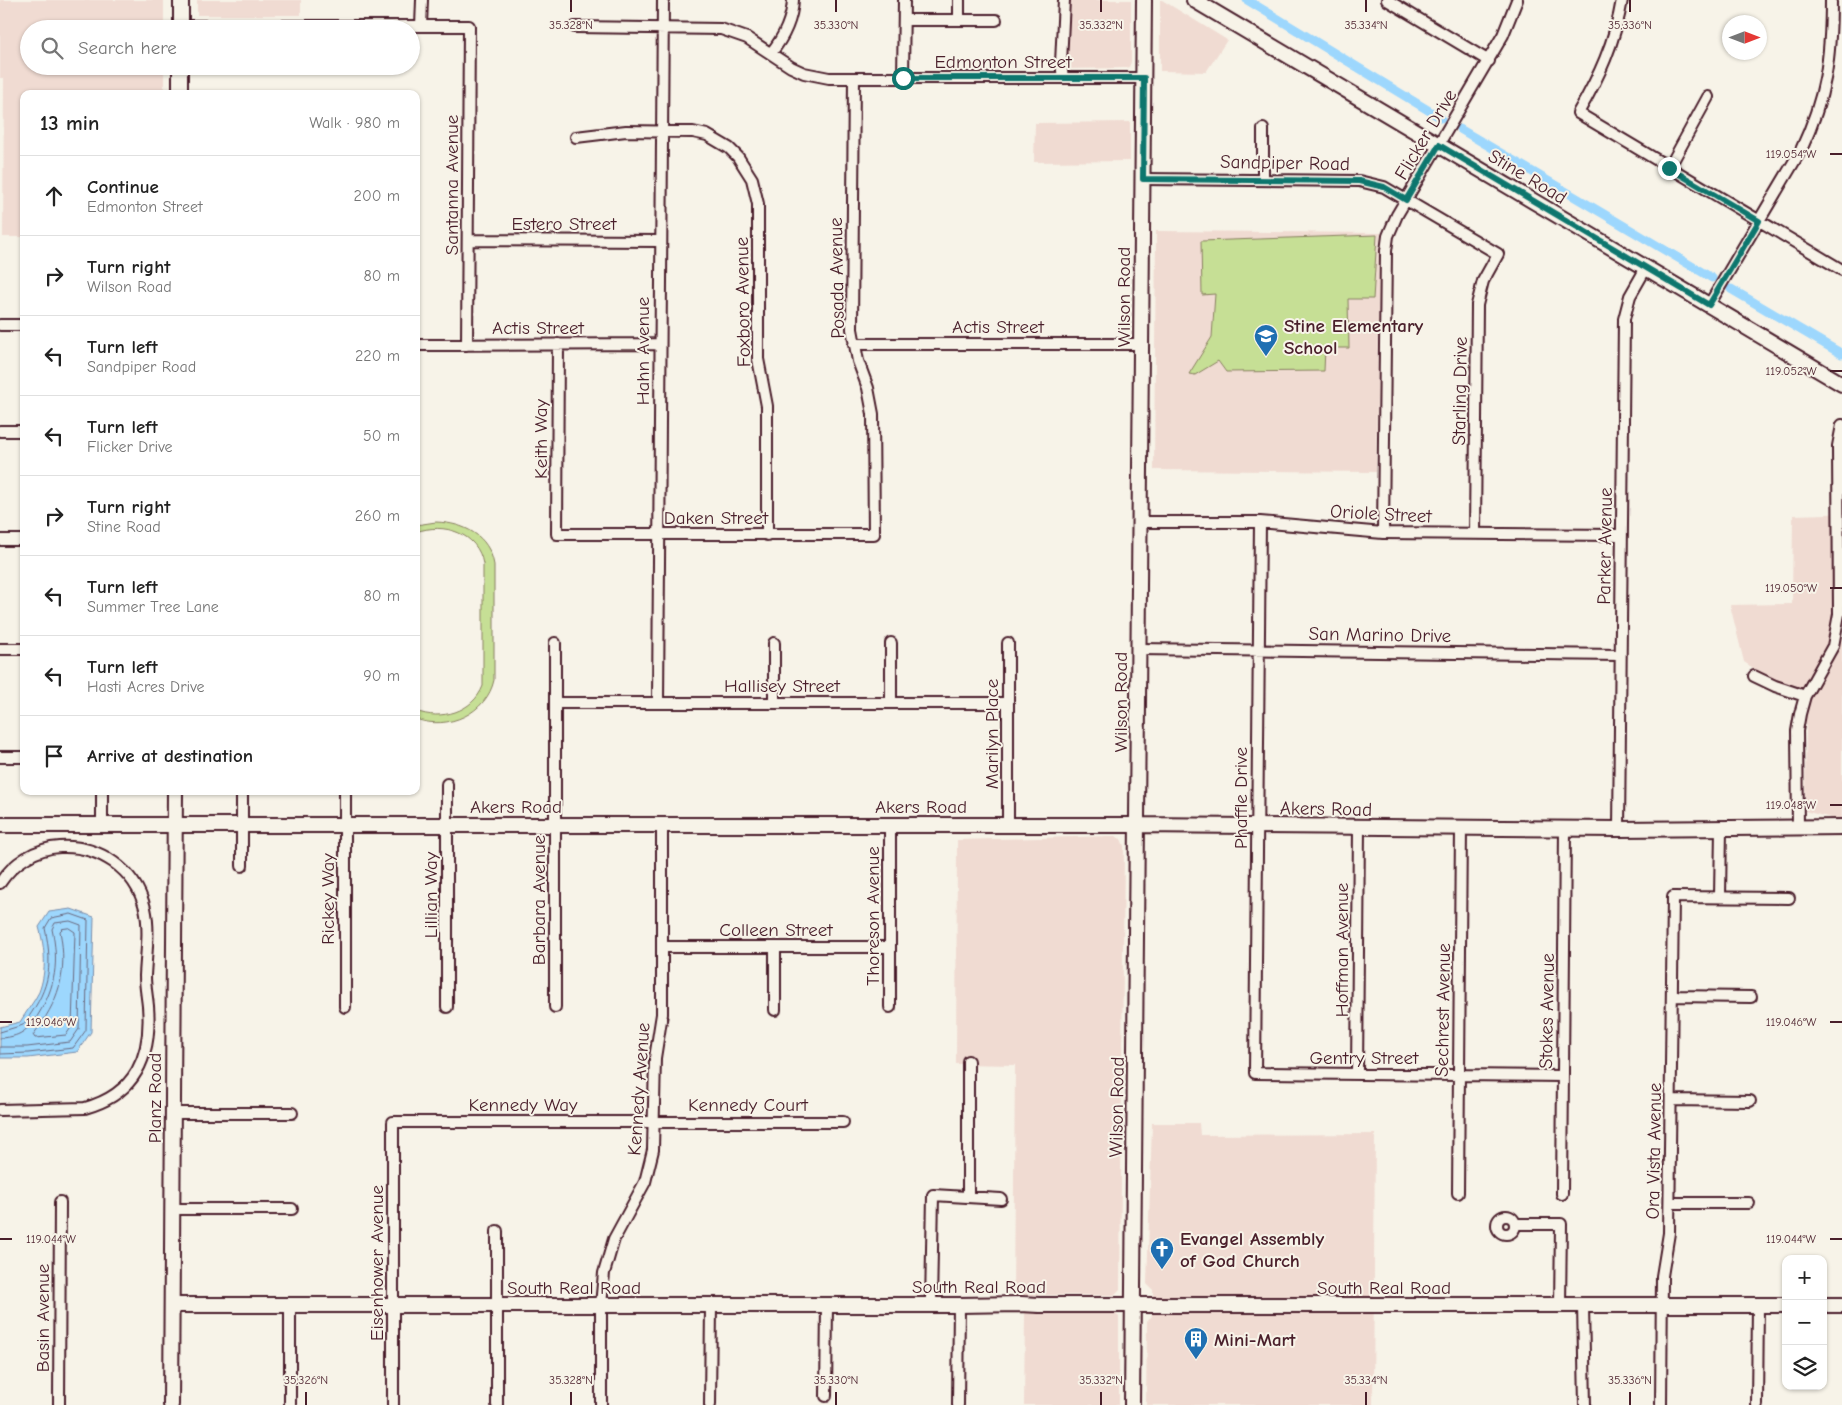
<!DOCTYPE html>
<html lang="en">
<head>
<meta charset="utf-8">
<style>
  body { margin:0; font-family:"Comic Neue",sans-serif; background:#f2f2f2; color:#222 }
  .controls { position:absolute; right:15px; bottom:15px; display:grid; overflow:hidden; border-radius:10px; box-shadow:0 1px 4px #0004 }
  .controls button { width:45px; height:45px; display:grid; place-items:center; padding:0; border:0; border-bottom:1px solid #e0e0e0; background:#fff; color:#222; font:25px sans-serif }
  .compass { position:absolute; left:1722px; top:15px; width:45px; height:45px; border-radius:50%; background:#fff; box-shadow:0 1px 4px #0004; rotate:90deg }
  .stop { position:absolute; width:15px; height:15px; margin:-11px; border:4px solid #0f766e; border-radius:50%; background:#fff }
  .stop.end { background:#0f766e; border-color:#fff; box-shadow:0 1px 5px #0008 }
  .list { margin:0; padding:0; list-style:none }
  h2 { display:flex; justify-content:space-between; align-items:center; height:65px; margin:0; padding:0 20px; font-size:21px }
  h2 small { font-size:16px; font-weight:400; color:#767676 }
  .list li { display:grid; grid-template-columns:32px 1fr auto; gap:15px; align-items:center; box-sizing:border-box; height:80px; padding:0 20px; border-top:1px solid #e0e0e0 }
  .list b { display:block; font-size:19px; white-space:nowrap }
  .list p { margin:0; font-size:16px; white-space:nowrap; color:#767676 }
  .list em { font-size:16px; font-style:normal; color:#767676 }
  .icon { flex:none; width:28px; height:28px; fill:none; stroke:currentColor; stroke-width:2; stroke-linecap:round; stroke-linejoin:round }
  .map { position:relative; flex:none; width:1842px; height:1405px; overflow:hidden }
  .search { position:absolute; background:#fff; box-shadow:0 1px 4px #0004; left:20px; top:20px; width:400px; height:55px; display:flex; align-items:center; gap:12px; box-sizing:border-box; padding:0 18px; border-radius:28px; color:#767676; font-size:19px }
  .panel { position:absolute; background:#fff; box-shadow:0 1px 4px #0004; left:20px; top:90px; width:400px; height:705px; border-radius:10px }
  .map>svg:first-child { display:block }
</style>
</head>
<body>
<div class="map">
<svg width="1842" height="1405" viewBox="0 0 1842 1405">
  <rect width="100%" height="100%" fill="#f7f3e8"/>
  <filter id="ink" filterUnits="userSpaceOnUse"><feTurbulence type="fractalNoise" baseFrequency=".02" numOctaves="2"/><feDisplacementMap in="SourceGraphic" scale="10" xChannelSelector="R" yChannelSelector="G"/><feConvolveMatrix kernelMatrix="1 2 1 2 8 2 1 2 1" color-interpolation-filters="sRGB"/></filter>
  <g filter="url(#ink)">
    <path fill="#f0dbd2" d="M0,0H164V29H29V66H164V94H24V237H3L4,78H0Z
      M197,0H301V15H197Z
      M1062,0H1131V62L1129,67L1125,68L1060,69Z
      M1160,0H1162L1227,40L1206,72L1160,71Z
      M1130,122V161L1034,162L1035,123Z
      M1156,231L1381,233L1379,245L1376,472L1154,470Z
      M1842,512V821L1805,811L1806,723L1795,695L1744,662L1730,605L1792,604L1793,515L1828,514Z
      M1115,836L1121,839L1124,846L1120,1289L1114,1295H1013L1015,1065L956,1064L957,840Z
      M1152,1123H1199L1200,1135L1375,1134L1373,1405H1146L1147,1322L1152,1316L1153,1290L1147,1284Z
      M1025,1312H1114L1119,1317V1405H1024Z"/>
    <path fill="#c6df95" stroke="#887f60" d="M1377,235L1373,299H1348L1349,348H1325L1324,371L1226,372L1218,361L1195,375L1189,374L1212,337L1215,294L1202,295L1201,241Z
      M436,522C464,523 489,535 494,565V680C487,713 448,731 416,719V711C441,721 473,712 483,686V564C478,533 444,522 416,532V525Z"/>
    <path fill="#9dd7fd" stroke="#7c8da9" d="M71,909L94,917L91,1032L77,1052L28,1058H0V1027L20,1022C26,1012 34,1002 39,992C47,971 45,948 39,927L49,912Z"/>
    <g fill="none" stroke-linecap="round" stroke-linejoin="round">
      <path stroke="#6b697f" stroke-width="1" d="M69,928L75,932L72,1026L66,1035L35,1038L33,1035C59,1001 68,974 60,931L62,929Z
        M0,1032L23,1025C48,991 54,971 45,928L51,918L71,914L88,920L86,1030L73,1048L28,1053L0,1054
        M0,1038C20,1037 27,1031 38,1015C56,986 59,962 52,929L55,923L70,921L81,925L79,1029L70,1042L27,1047H0"/>
      <path stroke="#9dd7fd" stroke-width="9" d="M1247,0L1441,118
        M1460,129L1712,278
        M1731,289L1842,354"/>
      <g stroke="#4a1f2b" stroke-width="14">
        <path id="street" d="M1387,0L1489,61
          M1622,0C1615,42 1599,77 1578,113L1842,270
          M904,20H996
          M959,20V0
          M181,26H469L467,345
          M421,26L422,0
          M575,27L721,29L747,38L791,67L804,73L829,78H1144
          M771,53C784,37 792,21 793,0
          M903,78L904,0
          M1063,78L1061,63L1064,0
          M576,137L626,131L693,132L707,135L729,148L738,157L752,179L758,204V359L767,406V535
          M1669,168L1708,97
          M1143,179L1359,181L1384,187L1498,254L1483,281L1477,305L1475,534
          M1263,180V129
          M468,240L661,241
          M1709,305L1801,150C1826,97 1831,58 1831,0
          M0,325H24
          M558,344L557,534H874L873,414L868,388L858,361L852,329L854,78
          M854,344H1142
          M416,345L660,344
          M0,431H24
          M1140,522H1260L1383,533L1621,535
          M1260,522L1255,1073L1563,1076
          M1383,533L1386,251L1388,236L1397,215L1503,35L1517,0
          M0,540H24
          M555,643V1007
          M774,643V703
          M891,643V703
          M1008,643V825
          M0,649H24
          M1139,649L1620,655
          M1754,676L1775,686L1805,696
          M555,703H1008
          M658,703L663,0
          M0,757H24
          M447,784V1007
          M102,791V825
          M242,791V866
          M345,791V1007
          M890,825V1007
          M1798,827L1797,731L1800,714L1805,696L1833,646L1839,614L1838,446L1842,425
          M1619,829L1624,319L1630,296L1646,268
          M0,883C13,863 36,848 60,847C99,845 135,869 145,908C150,930 146,954 145,976C145,986 147,996 148,1006C152,1056 136,1094 85,1108L0,1110
          M1720,897L1721,828
          M662,947H890
          M775,947V1010
          M1672,996L1751,997
          M968,1061V1197
          M1357,1074L1359,827
          M1671,1100L1750,1101
          M173,1113H292
          M1458,1193L1461,828
          M1562,1194L1565,828
          M1670,1203H1749
          M172,1209H292
          M1497 1225a9 9 0 1 1 18 0a9 9 0 1 1-18 0Z
          M1516,1224H1561L1560,1305
          M497,1231V1405
          M290,1305V1405
          M931,1305L933,1195L1001,1199
          M1583,1305L1585,1405
          M826,1396L827,1305
          M59,1405L60,1202
          M393,1405V1122H843
          M601,1405V1305L604,1273L614,1239L645,1182L653,1150L655,1058L662,1014V825
          M710,1405L711,1305
          M958,1405L959,1305
          M1661,1405L1662,1276L1669,1233L1673,897L1789,898
          M1757,1405L1758,1305"/>
      </g>
      <g stroke="#4a1f2b" stroke-width="18">
        <path id="secondary" d="M1194,0L1842,384
          M181,29V0
          M180,94V66
          M0,825H1138L1619,829L1842,827
          M172,1305H959L1021,1304L1039,1305H1786
          M1823,1305H1842
          M171,1405L175,791
          M1132,1405L1144,0"/>
      </g>
      <use href="#street" stroke="#f7f3e8" stroke-width="10"/>
      <use href="#secondary" stroke="#f7f3e8" stroke-width="14"/>
    </g>
  </g>
  <g fill="none" stroke-linecap="round" stroke-linejoin="round" filter="url(#ink)">
    <path stroke="#0f766e" stroke-width="6" d="M903,78H1144L1143,179L1359,181L1384,187L1406,200L1439,145L1709,305L1759,221L1669,168"/>
  </g>
  <path fill="none" stroke="#4a1f2b" stroke-width="2" d="M571,0V12M836,0V12M1101,0V12M1366,0V12M1630,0V12M1830,154H1842M1830,371H1842M1830,588H1842M1830,805H1842M0,1022H12M1830,1022H1842M0,1239H12M1830,1239H1842M306,1392V1405M571,1392V1405M836,1392V1405M1101,1392V1405M1366,1392V1405M1630,1392V1405"/>
  <defs>
    <g id="school-pin" transform="scale(1.25)"><path d="M0 17L-7.5 6A9.5 9.5 0 1 1 7.5 6Z" fill="#1f6fb2" stroke="#f7f3e8"/><path d="M0-5L7-2L0 1L-7-2ZM-4 1L0 2.5L4 1V4Q0 6-4 4Z" fill="#fff"/></g>
    <g id="church-pin" transform="scale(1.25)"><path d="M0 17L-7.5 6A9.5 9.5 0 1 1 7.5 6Z" fill="#1f6fb2" stroke="#f7f3e8"/><path d="M-1.2-6h2.4v3.5h3.3v2.4h-3.3V6h-2.4V-.1h-3.3v-2.4h3.3Z" fill="#fff"/></g>
    <g id="building-pin" transform="scale(1.25)"><path d="M0 17L-7.5 6A9.5 9.5 0 1 1 7.5 6Z" fill="#1f6fb2" stroke="#f7f3e8"/><path d="M-4-6H4V6H1V3H-1V6H-4ZM-2.5-4.3h1.7v1.8h-1.7ZM.8-4.3h1.7v1.8H.8ZM-2.5-1h1.7V.8h-1.7ZM.8-1h1.7V.8H.8Z" fill="#fff"/></g>
  </defs>
  <g fill-rule="evenodd">
    <use href="#school-pin" x="1266" y="336"/>
    <use href="#church-pin" x="1162" y="1249"/>
    <use href="#building-pin" x="1196" y="1339"/>
  </g>
  <g text-anchor="middle" stroke-width="4" stroke-linejoin="round" paint-order="stroke">
    <g font-size="19" fill="#4a1f2b" stroke="#f7f3e8">
      <text x="1003" y="68">Edmonton Street</text>
      <text transform="translate(1425 134) rotate(-59)" y="7">Flicker Drive</text>
      <text transform="translate(1285 162) rotate(1)" y="7">Sandpiper Road</text>
      <text transform="translate(1528 176) rotate(31)" y="7">Stine Road</text>
      <text transform="translate(451 185) rotate(-90)" y="7">Santanna Avenue</text>
      <text x="564" y="230">Estero Street</text>
      <text transform="translate(836 278) rotate(-91)" y="7">Posada Avenue</text>
      <text transform="translate(1123 297) rotate(-90)" y="7">Wilson Road</text>
      <text transform="translate(742 302) rotate(-91)" y="7">Foxboro Avenue</text>
      <text x="998" y="333">Actis Street</text>
      <text x="538" y="334">Actis Street</text>
      <text transform="translate(642 351) rotate(-90)" y="7">Hahn Avenue</text>
      <text transform="translate(1459 391) rotate(-89)" y="7">Starling Drive</text>
      <text transform="translate(540 439) rotate(-90)" y="7">Keith Way</text>
      <text transform="translate(1381 513) rotate(3)" y="7">Oriole Street</text>
      <text x="716" y="524">Daken Street</text>
      <text transform="translate(1604 546) rotate(-89)" y="7">Parker Avenue</text>
      <text transform="translate(1380 634) rotate(1)" y="7">San Marino Drive</text>
      <text x="782" y="692">Hallisey Street</text>
      <text transform="translate(1120 702) rotate(-90)" y="7">Wilson Road</text>
      <text transform="translate(991 734) rotate(-90)" y="7">Marilyn Place</text>
      <text transform="translate(1240 798) rotate(-90)" y="7">Phaffle Drive</text>
      <text x="516" y="813">Akers Road</text>
      <text x="921" y="813">Akers Road</text>
      <text transform="translate(1326 808) rotate(1)" y="7">Akers Road</text>
      <text transform="translate(430 895) rotate(-90)" y="7">Lillian Way</text>
      <text transform="translate(327 899) rotate(-90)" y="7">Rickey Way</text>
      <text transform="translate(538 900) rotate(-90)" y="7">Barbara Avenue</text>
      <text transform="translate(872 916) rotate(-90)" y="7">Thoreson Avenue</text>
      <text x="776" y="936">Colleen Street</text>
      <text transform="translate(1341 950) rotate(-90)" y="7">Hoffman Avenue</text>
      <text transform="translate(1442 1010) rotate(-89)" y="7">Sechrest Avenue</text>
      <text transform="translate(1546 1011) rotate(-89)" y="7">Stokes Avenue</text>
      <text x="1364" y="1064">Gentry Street</text>
      <text transform="translate(638 1089) rotate(-86)" y="7">Kennedy Avenue</text>
      <text transform="translate(154 1098) rotate(-90)" y="7">Planz Road</text>
      <text x="523" y="1111">Kennedy Way</text>
      <text x="748" y="1111">Kennedy Court</text>
      <text transform="translate(1116 1107) rotate(-89)" y="7">Wilson Road</text>
      <text transform="translate(1653 1151) rotate(-89)" y="7">Ora Vista Avenue</text>
      <text transform="translate(376 1263) rotate(-90)" y="7">Eisenhower Avenue</text>
      <text x="979" y="1293">South Real Road</text>
      <text x="574" y="1294">South Real Road</text>
      <text x="1384" y="1294">South Real Road</text>
      <text transform="translate(42 1318) rotate(-90)" y="7">Basin Avenue</text>
    </g>
    <g font-size="19" font-weight="bold" fill="#4a1f2b" stroke="#f7f3e8" text-anchor="start">
      <text x="1284" y="332">Stine Elementary<tspan x="1284" dy="22">School</tspan></text>
      <text x="1180" y="1245">Evangel Assembly<tspan x="1180" dy="22">of God Church</tspan></text>
      <text x="1214" y="1346">Mini-Mart</text>
    </g>
  </g>
  <g font-size="12" text-anchor="middle" fill="#4a1f2b" stroke="#f7f3e8" stroke-width="4" stroke-linejoin="round" paint-order="stroke">
    <text x="571" y="29">35.328°N</text>
    <text x="836" y="29">35.330°N</text>
    <text x="1101" y="29">35.332°N</text>
    <text x="1366" y="29">35.334°N</text>
    <text x="1630" y="29">35.336°N</text>
    <text x="1791" y="158">119.054°W</text>
    <text x="1791" y="375">119.052°W</text>
    <text x="1791" y="592">119.050°W</text>
    <text x="1791" y="809">119.048°W</text>
    <text x="1791" y="1026">119.046°W</text>
    <text x="51" y="1026">119.046°W</text>
    <text x="1791" y="1243">119.044°W</text>
    <text x="51" y="1243">119.044°W</text>
    <text x="306" y="1384">35.326°N</text>
    <text x="571" y="1384">35.328°N</text>
    <text x="836" y="1384">35.330°N</text>
    <text x="1101" y="1384">35.332°N</text>
    <text x="1366" y="1384">35.334°N</text>
    <text x="1630" y="1384">35.336°N</text>
  </g>
</svg>
<div class="controls">
<button>+</button>
<button>−</button>
<button><svg class="icon" aria-label="layers" viewBox="0 0 24 24"><path d="M12 4l9 5-9 5-9-5zM3 14l9 5 9-5"/></svg></button>
</div>
<svg class="compass" viewBox="-18 -18 36 36"><path d="M0-13l5 13h-10z" fill="#e53935"/><path d="M0 13l5-13h-10z" fill="#767676"/></svg>
<div class="stop" style="left:903px;top:78px"></div>
<div class="stop end" style="left:1669px;top:168px"></div>
<div class="search"><svg class="icon" aria-label="search" viewBox="0 0 24 24"><circle cx="10" cy="10" r="6"/><path d="M15 15l6 6"/></svg>Search here</div>
<section class="panel">
<h2>13 min<small>Walk · 980 m</small></h2>
<ul class="list">
<li><svg class="icon" aria-label="ahead" viewBox="0 0 24 24"><path d="M12 20V5M6 11l6-6 6 6"/></svg><div><b>Continue</b><p>Edmonton Street</p></div><em>200 m</em></li>
<li><svg class="icon" aria-label="right" viewBox="0 0 24 24"><path d="M7 20v-9h11M14 6l5 5-5 5"/></svg><div><b>Turn right</b><p>Wilson Road</p></div><em>80 m</em></li>
<li><svg class="icon" aria-label="left" viewBox="0 0 24 24"><path d="M17 20v-9H6M10 6l-5 5 5 5"/></svg><div><b>Turn left</b><p>Sandpiper Road</p></div><em>220 m</em></li>
<li><svg class="icon" aria-label="left" viewBox="0 0 24 24"><path d="M17 20v-9H6M10 6l-5 5 5 5"/></svg><div><b>Turn left</b><p>Flicker Drive</p></div><em>50 m</em></li>
<li><svg class="icon" aria-label="right" viewBox="0 0 24 24"><path d="M7 20v-9h11M14 6l5 5-5 5"/></svg><div><b>Turn right</b><p>Stine Road</p></div><em>260 m</em></li>
<li><svg class="icon" aria-label="left" viewBox="0 0 24 24"><path d="M17 20v-9H6M10 6l-5 5 5 5"/></svg><div><b>Turn left</b><p>Summer Tree Lane</p></div><em>80 m</em></li>
<li><svg class="icon" aria-label="left" viewBox="0 0 24 24"><path d="M17 20v-9H6M10 6l-5 5 5 5"/></svg><div><b>Turn left</b><p>Hasti Acres Drive</p></div><em>90 m</em></li>
<li><svg class="icon" aria-label="arrive" viewBox="0 0 24 24"><path d="M6 21V4h12l-3 4 3 4H6"/></svg><div><b>Arrive at destination</b></div></li>
</ul>
</section>
</div>
</body>
</html>
